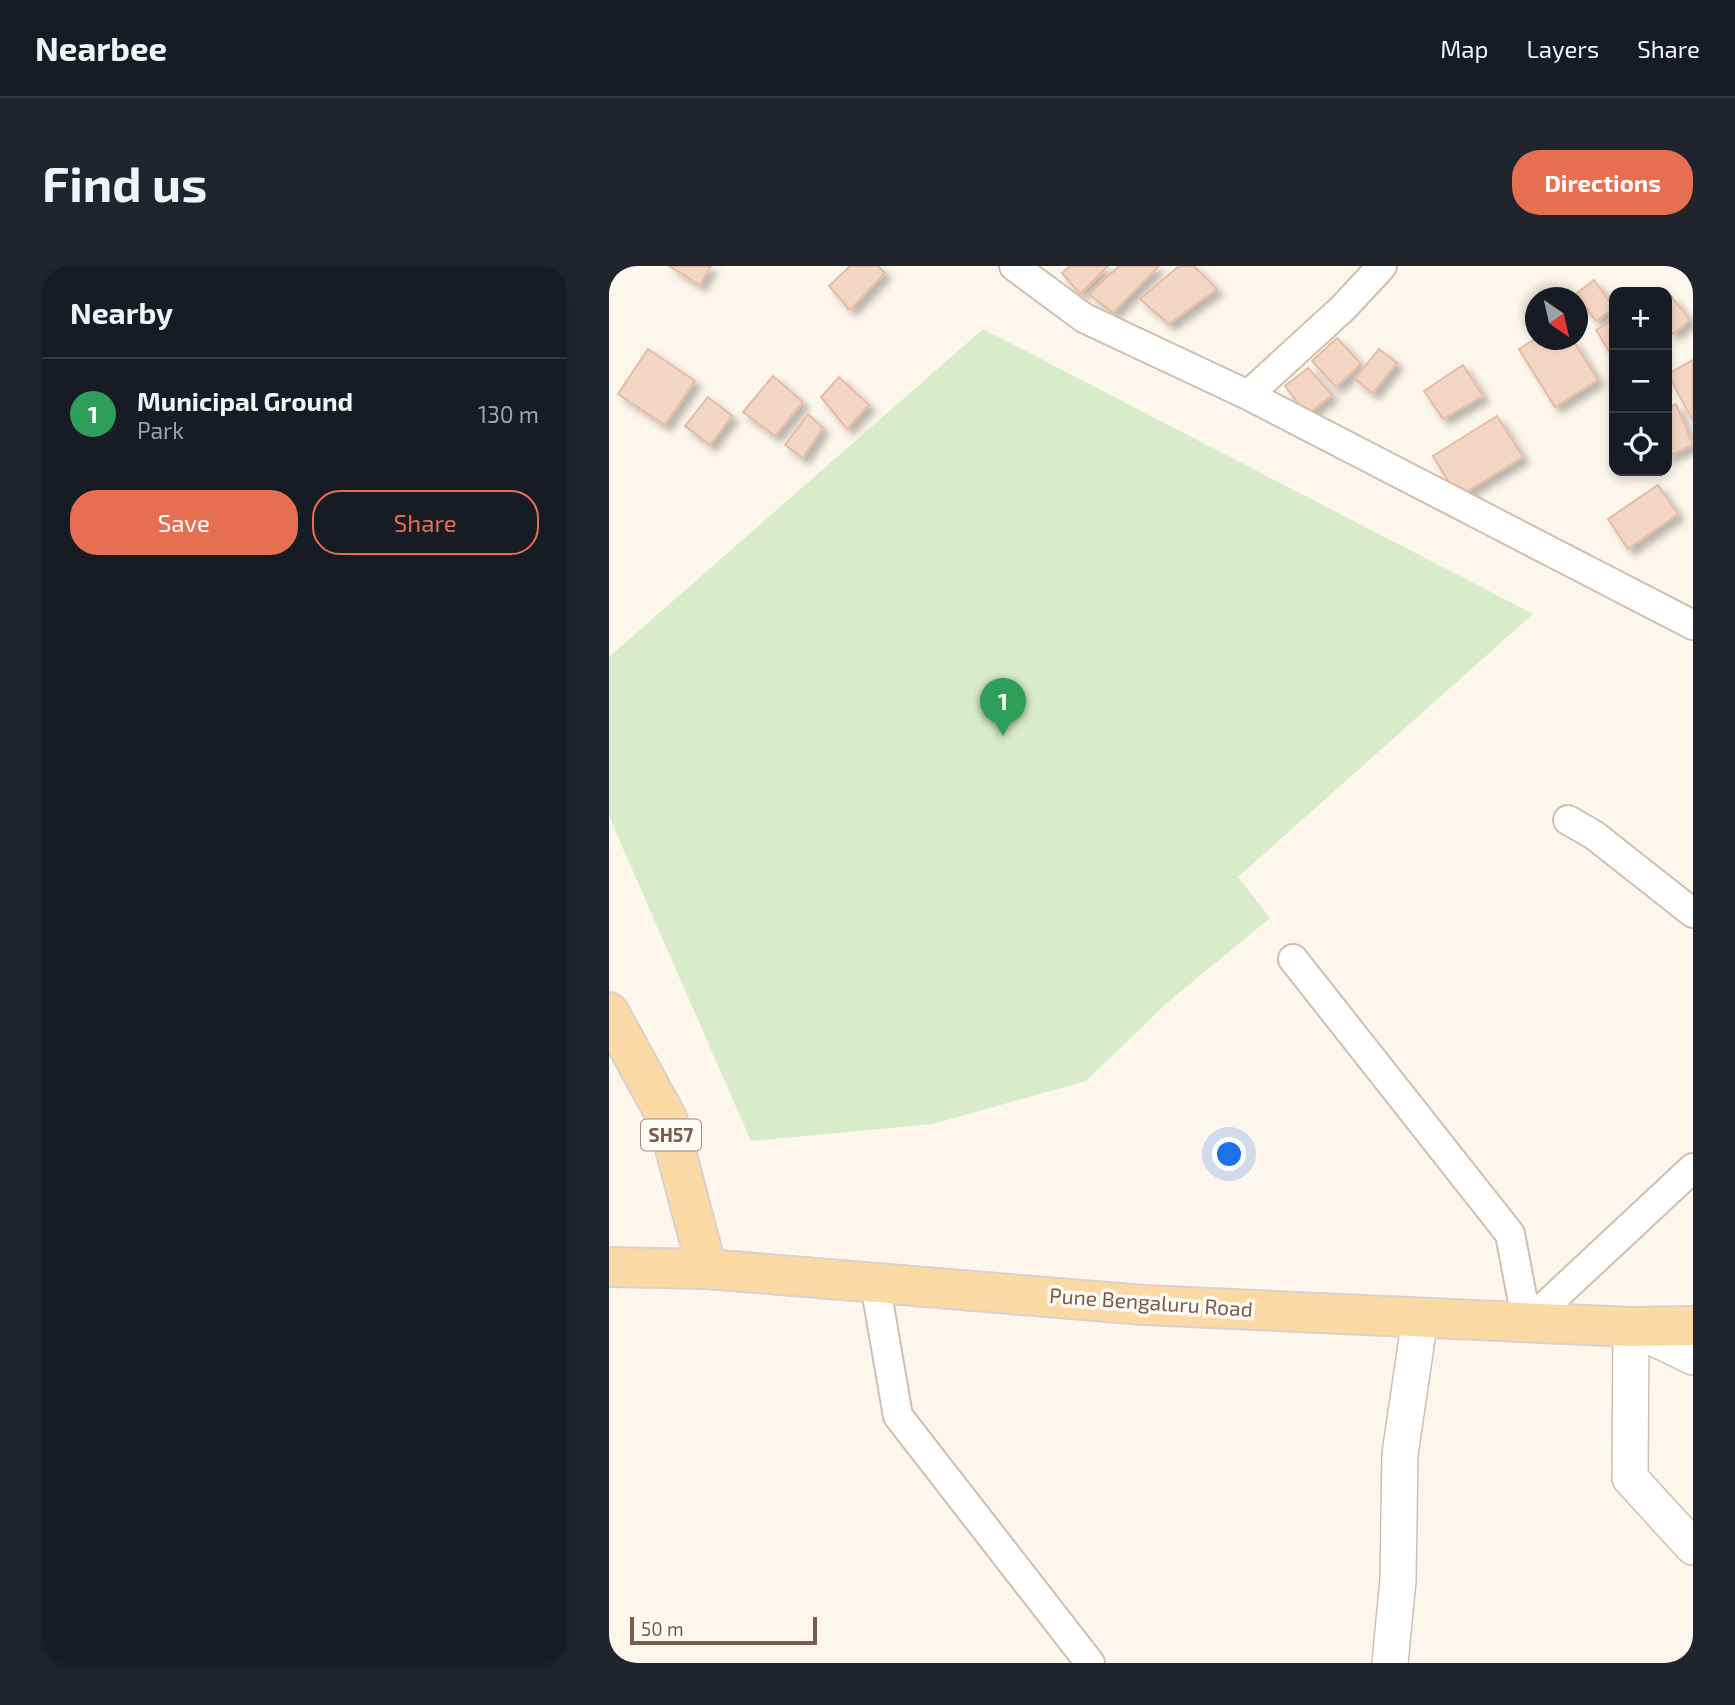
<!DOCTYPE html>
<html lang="en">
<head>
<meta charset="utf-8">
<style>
  body { margin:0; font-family:"Exo 2",sans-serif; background:#20242c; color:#f1f3f6 }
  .controls { position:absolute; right:21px; top:21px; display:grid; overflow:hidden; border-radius:14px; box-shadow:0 4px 10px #0003 }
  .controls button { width:63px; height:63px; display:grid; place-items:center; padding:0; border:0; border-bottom:2px solid #363941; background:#171b24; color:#f1f3f6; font:35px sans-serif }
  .compass { position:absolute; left:916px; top:21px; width:63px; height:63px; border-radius:50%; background:#171b24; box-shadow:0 4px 10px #0003; rotate:146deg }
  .scale { position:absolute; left:21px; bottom:18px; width:187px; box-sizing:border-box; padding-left:7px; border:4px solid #7a5c4d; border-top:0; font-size:19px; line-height:24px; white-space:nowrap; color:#7a5c4d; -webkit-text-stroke:5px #fffaf3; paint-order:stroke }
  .you { position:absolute; left:621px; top:889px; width:24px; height:24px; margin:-18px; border:5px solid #fff; border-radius:50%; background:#1a73e8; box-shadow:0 0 0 10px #1a73e833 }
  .badge { display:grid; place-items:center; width:46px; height:46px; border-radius:50%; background:#e76f51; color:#fff; font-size:23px; font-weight:700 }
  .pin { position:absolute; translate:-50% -58px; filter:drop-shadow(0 2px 4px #0008) }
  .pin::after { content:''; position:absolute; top:37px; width:24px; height:21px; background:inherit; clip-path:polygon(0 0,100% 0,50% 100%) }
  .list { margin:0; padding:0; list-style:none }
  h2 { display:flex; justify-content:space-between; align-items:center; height:91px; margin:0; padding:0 28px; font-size:30px }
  h2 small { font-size:23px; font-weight:400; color:#9ea1a6 }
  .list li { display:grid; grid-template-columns:46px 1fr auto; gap:21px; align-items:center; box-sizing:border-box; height:112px; padding:0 28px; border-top:2px solid #363941 }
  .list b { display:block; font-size:26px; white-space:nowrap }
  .list p { margin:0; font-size:23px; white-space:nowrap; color:#9ea1a6 }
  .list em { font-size:23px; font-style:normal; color:#9ea1a6 }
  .actions { display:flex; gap:14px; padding:21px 28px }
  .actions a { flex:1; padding:16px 0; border:2px solid #e76f51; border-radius:28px; text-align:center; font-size:24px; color:#e76f51 }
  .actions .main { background:#e76f51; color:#fff }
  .icon { flex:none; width:38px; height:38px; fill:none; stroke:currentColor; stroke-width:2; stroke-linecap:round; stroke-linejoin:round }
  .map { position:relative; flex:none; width:1084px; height:1397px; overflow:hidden; border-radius:28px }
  header { display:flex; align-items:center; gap:42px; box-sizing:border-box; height:98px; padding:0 35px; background:#171b24; border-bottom:2px solid #363941 }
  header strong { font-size:33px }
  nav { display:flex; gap:38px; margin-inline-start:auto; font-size:24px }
  .intro { display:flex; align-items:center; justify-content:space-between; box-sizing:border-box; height:168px; padding:0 42px }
  h1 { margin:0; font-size:49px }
  .button { padding:18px 32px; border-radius:28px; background:#e76f51; color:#fff; font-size:24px; font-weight:700 }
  main { display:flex; gap:42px; padding:0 42px }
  aside { flex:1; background:#171b24; border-radius:28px; box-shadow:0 4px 10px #0003 }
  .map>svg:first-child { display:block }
</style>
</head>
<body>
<header>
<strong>Nearbee</strong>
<nav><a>Map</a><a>Layers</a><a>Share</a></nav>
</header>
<div class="intro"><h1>Find us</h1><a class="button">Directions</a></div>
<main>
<aside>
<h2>Nearby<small></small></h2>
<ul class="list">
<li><span class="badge" style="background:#2e9e5b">1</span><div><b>Municipal Ground</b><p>Park</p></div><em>130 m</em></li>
</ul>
<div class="actions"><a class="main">Save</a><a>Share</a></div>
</aside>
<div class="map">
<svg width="1084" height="1397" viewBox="0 0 1084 1397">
  <defs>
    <filter id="shadow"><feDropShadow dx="6" dy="6" stdDeviation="3.5" flood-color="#0004"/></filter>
  </defs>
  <rect width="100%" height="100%" fill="#fdf6ec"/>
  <path fill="#d8ecc9" d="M374,63L924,348L629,611L661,652L559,736L477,815L324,858L142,875L2,555L0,548V391Z"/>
  <path fill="#f3d5c3" stroke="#e6bba3" stroke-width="2" filter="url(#shadow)" d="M60,0H102L91,19Z
    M241,0H269L276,7L241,44L220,20Z
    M461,0H499L471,28L453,7Z
    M510,0H550L504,47L480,28Z
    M570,0H585L608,23L560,58L531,33Z
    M985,14L1005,42L987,55L967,28Z
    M1062,30L1081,54L1064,68L1058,60V34Z
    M1005,53V82L1000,85L987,64Z
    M728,72L752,98L727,121L703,95Z
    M926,73L964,74L989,114L946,141L910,83Z
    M39,83L86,115L56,159L9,128Z
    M770,83L788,97L764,127L746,113Z
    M1084,94V155L1059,108Z
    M854,99L874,130L834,153L815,125Z
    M699,102L723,129L698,149L676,120Z
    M164,110L194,136L166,170L134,146Z
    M230,111L260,139L238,163L212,131Z
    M99,131L123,150L101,179L76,160Z
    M1067,138L1084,179L1058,191V142Z
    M199,148L214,162L194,192L176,179Z
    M888,150L914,191L849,231L824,190Z
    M1049,219L1069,248L1019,283L999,253Z"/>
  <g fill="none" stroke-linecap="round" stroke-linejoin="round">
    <g stroke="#d1beb0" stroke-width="32">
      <path id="minor" d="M405,0L475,52L639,129L734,42L773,0
        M639,129L1084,359
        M959,554L985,569L1084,647
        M684,693L901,968L918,1057L1084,902
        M266,1017L289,1150L481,1397"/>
    </g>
    <g stroke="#d1beb0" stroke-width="38">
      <path id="tertiary" d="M1084,1091L1022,1061L1021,1212L1084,1281
        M781,1397L789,1314L791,1188L811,1052"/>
    </g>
    <g stroke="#dad1cd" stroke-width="42">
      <path id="primary" d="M0,746L58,852L98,1003
        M0,1001L98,1003L535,1039L1022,1061L1084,1060"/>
    </g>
    <use href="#minor" stroke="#fff" stroke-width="28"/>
    <use href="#tertiary" stroke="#fff" stroke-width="35"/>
    <use href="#primary" stroke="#fbd9a5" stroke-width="38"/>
  </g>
  <g text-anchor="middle" stroke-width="7" stroke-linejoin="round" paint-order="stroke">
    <rect fill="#fffaf3" stroke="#a28b7f" stroke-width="2" x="32" y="853.5" width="60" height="31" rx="5"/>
    <g font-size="19" font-weight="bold" fill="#7a5c4d">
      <text x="62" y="876">SH57</text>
    </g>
    <g font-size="21" fill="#7a5c4d" stroke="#fffaf3">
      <text transform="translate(542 1037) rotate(4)" y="7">Pune Bengaluru Road</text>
    </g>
  </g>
</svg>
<div class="controls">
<button>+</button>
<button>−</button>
<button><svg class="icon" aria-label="locate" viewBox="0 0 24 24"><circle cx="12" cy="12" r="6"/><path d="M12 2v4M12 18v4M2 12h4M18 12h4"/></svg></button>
</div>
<svg class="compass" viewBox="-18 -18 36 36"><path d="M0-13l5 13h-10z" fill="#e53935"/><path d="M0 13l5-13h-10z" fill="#9ea1a6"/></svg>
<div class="scale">50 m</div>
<div class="you"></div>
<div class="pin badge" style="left:394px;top:470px;background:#2e9e5b">1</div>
</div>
</main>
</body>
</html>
